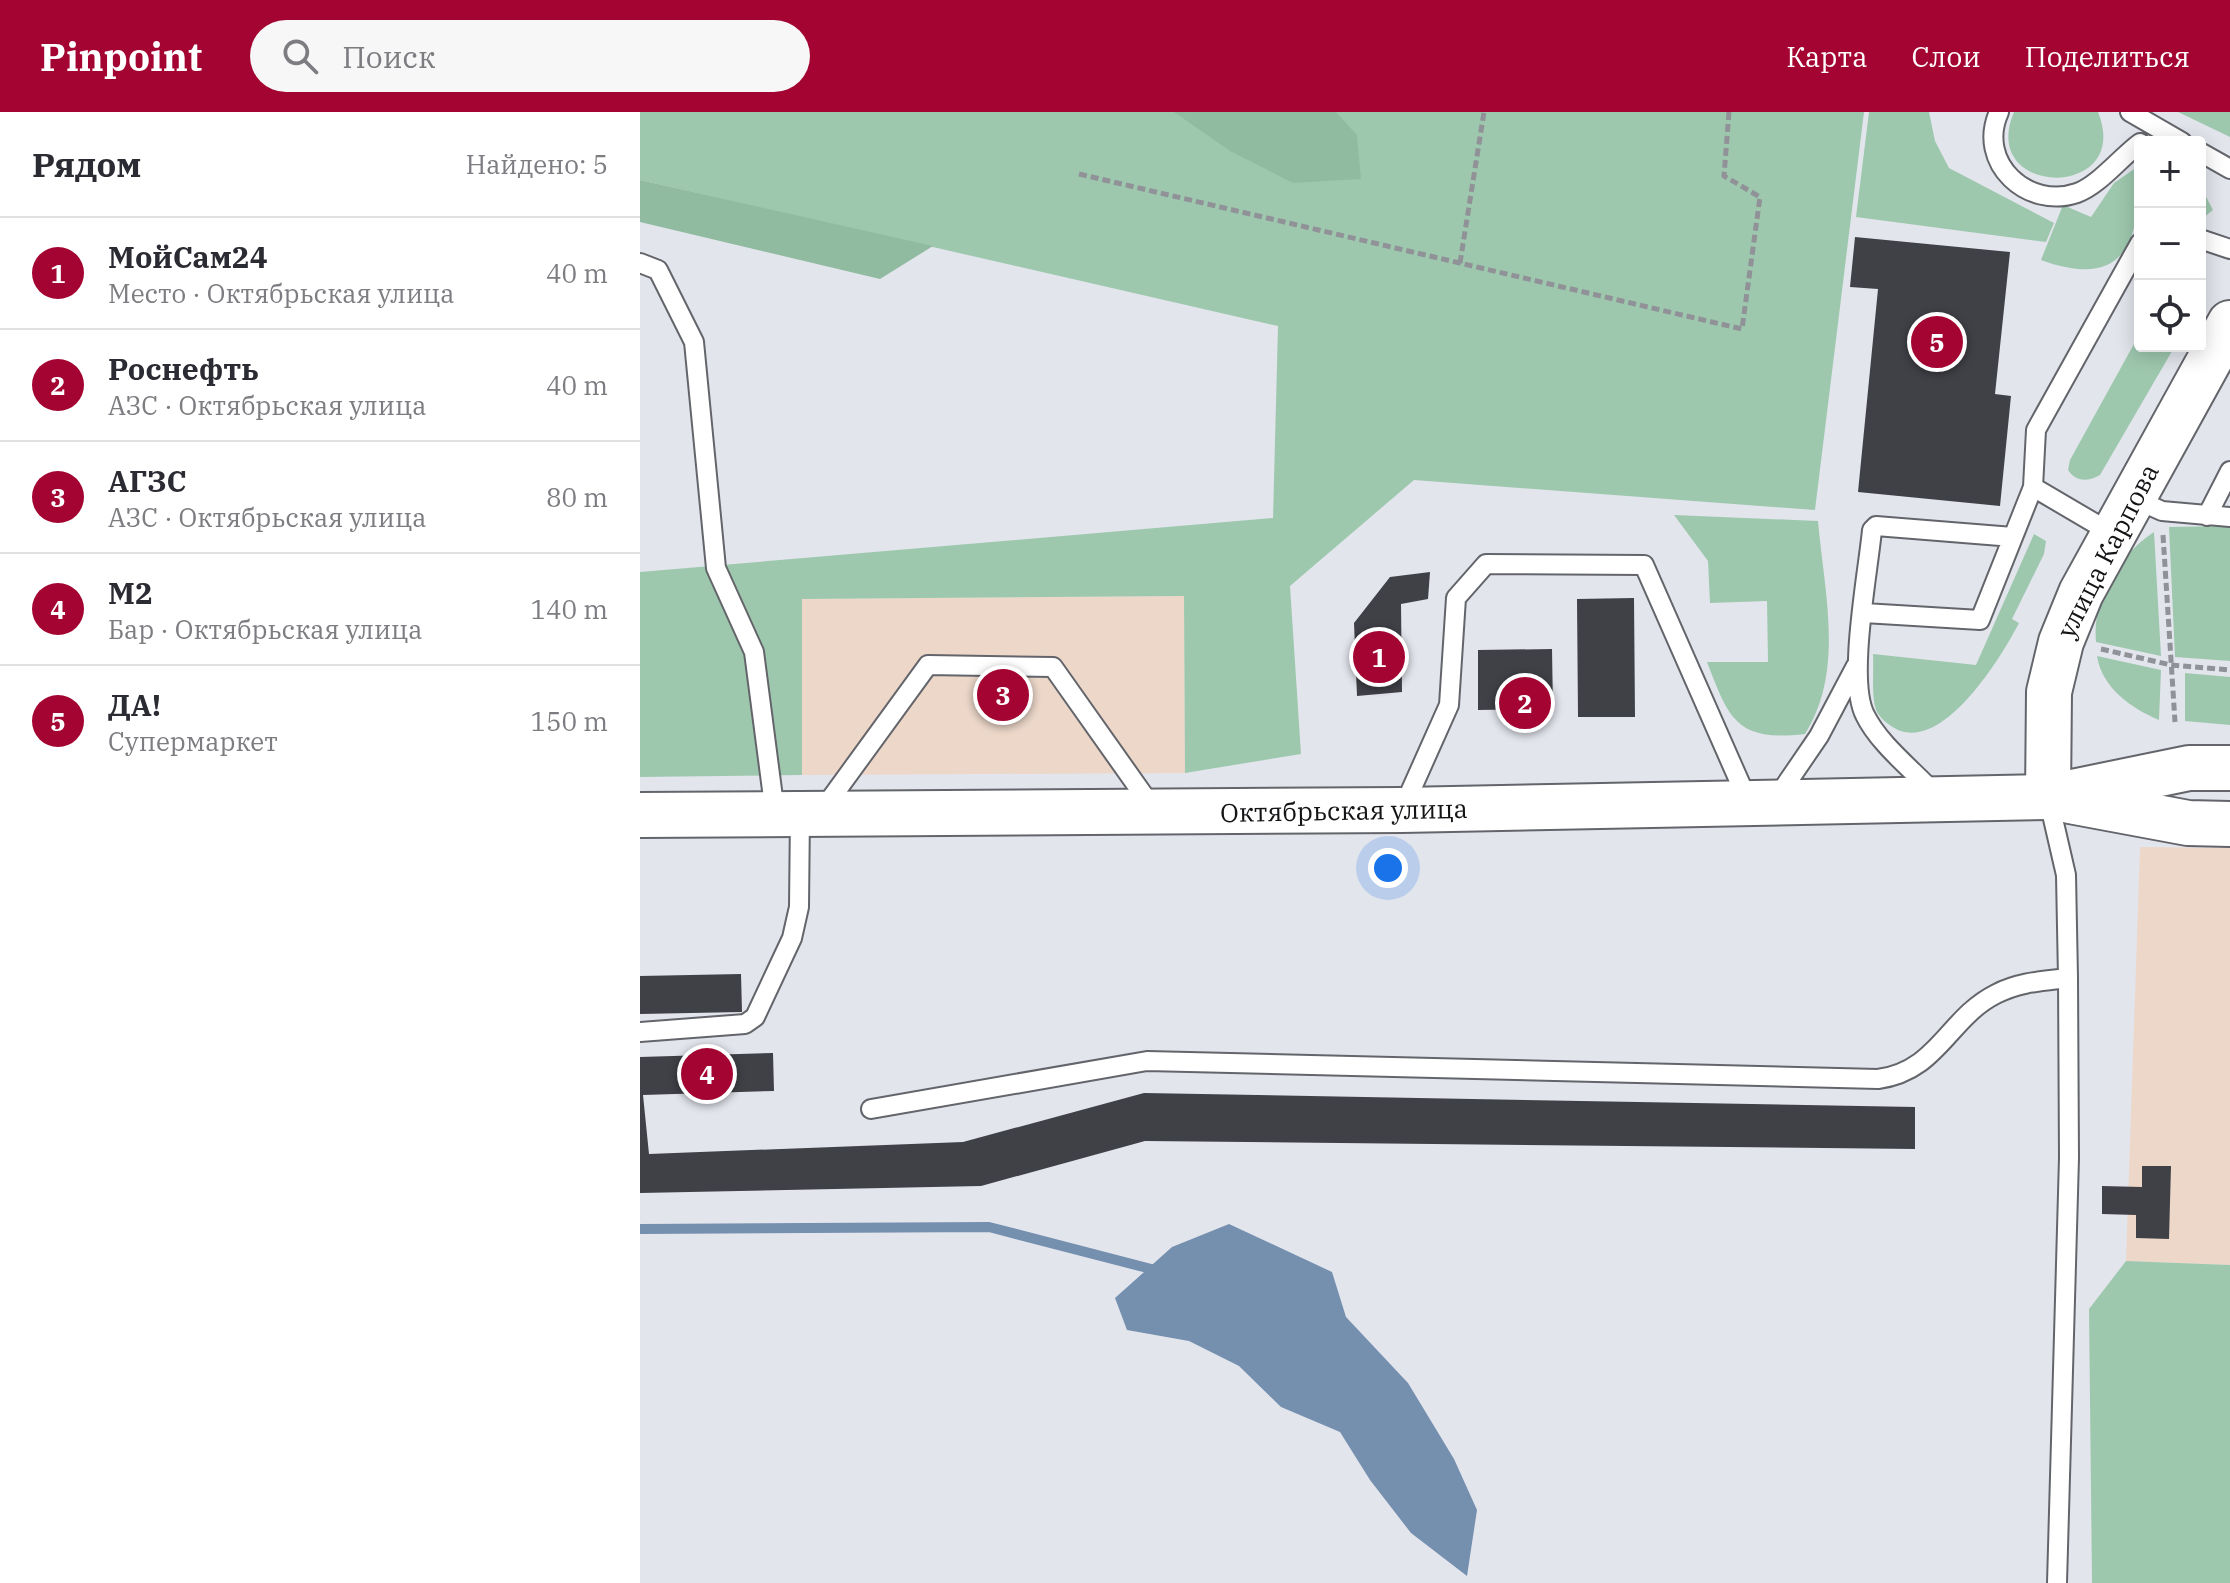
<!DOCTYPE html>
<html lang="ru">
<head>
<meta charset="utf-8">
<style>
  body { margin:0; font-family:"IBM Plex Serif",serif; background:#f7f7f7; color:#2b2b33 }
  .controls { position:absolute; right:24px; top:24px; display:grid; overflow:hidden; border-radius:8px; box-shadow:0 4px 20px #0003 }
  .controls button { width:72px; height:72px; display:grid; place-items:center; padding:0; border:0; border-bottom:2px solid #e1e1e2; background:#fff; color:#2b2b33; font:40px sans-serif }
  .you { position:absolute; left:748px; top:756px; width:28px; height:28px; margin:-20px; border:6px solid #fff; border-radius:50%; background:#1a73e8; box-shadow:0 0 0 12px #1a73e833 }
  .badge { display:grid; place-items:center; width:52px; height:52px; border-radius:50%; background:#a30431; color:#fff; font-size:26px; font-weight:700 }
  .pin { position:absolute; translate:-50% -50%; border:4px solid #fff; box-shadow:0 2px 8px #0006 }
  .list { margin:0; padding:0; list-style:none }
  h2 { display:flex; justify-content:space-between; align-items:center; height:104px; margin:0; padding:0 32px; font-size:34px }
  h2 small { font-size:26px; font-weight:400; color:#7c7c81 }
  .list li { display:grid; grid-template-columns:52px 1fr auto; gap:24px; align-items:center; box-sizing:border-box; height:112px; padding:0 32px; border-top:2px solid #e1e1e2 }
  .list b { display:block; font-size:30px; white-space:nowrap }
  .list p { margin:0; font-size:26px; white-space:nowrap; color:#7c7c81 }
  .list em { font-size:26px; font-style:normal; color:#7c7c81 }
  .icon { flex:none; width:44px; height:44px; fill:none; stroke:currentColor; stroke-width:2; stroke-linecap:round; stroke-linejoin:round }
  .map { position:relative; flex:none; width:1590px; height:1471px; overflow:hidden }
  header { display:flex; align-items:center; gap:48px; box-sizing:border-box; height:112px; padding:0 40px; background:#a30431; color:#fff }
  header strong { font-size:38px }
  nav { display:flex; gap:44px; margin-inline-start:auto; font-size:28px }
  .search { width:560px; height:72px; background:#f7f7f7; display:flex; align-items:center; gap:20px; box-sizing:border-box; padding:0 28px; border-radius:44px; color:#7c7c81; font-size:30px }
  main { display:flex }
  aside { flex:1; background:#fff }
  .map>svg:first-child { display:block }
</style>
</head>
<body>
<header>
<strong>Pinpoint</strong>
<div class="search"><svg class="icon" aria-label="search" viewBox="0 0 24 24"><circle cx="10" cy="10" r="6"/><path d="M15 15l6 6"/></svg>Поиск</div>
<nav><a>Карта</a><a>Слои</a><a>Поделиться</a></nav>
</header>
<main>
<aside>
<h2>Рядом<small>Найдено: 5</small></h2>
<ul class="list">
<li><span class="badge">1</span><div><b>МойСам24</b><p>Место · Октябрьская улица</p></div><em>40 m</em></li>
<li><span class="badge">2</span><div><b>Роснефть</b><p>АЗС · Октябрьская улица</p></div><em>40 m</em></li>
<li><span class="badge">3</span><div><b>АГЗС</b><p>АЗС · Октябрьская улица</p></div><em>80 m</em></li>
<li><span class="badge">4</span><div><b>М2</b><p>Бар · Октябрьская улица</p></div><em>140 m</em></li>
<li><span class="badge">5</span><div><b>ДА!</b><p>Супермаркет</p></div><em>150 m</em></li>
</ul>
</aside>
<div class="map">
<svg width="1590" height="1471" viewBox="0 0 1590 1471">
  <rect width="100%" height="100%" fill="#e3e5ed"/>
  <path fill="#ecd7c9" d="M544,484L545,661L162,663L161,487Z
    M1500,735L1590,736V1153L1486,1149Z"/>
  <path fill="#9ec8ae" d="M0,0H1224L1175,398L774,368L650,474L661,642L545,661L544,484L162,487V663L0,665V460L633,406L638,214L0,68Z
    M1229,0H1289L1295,29L1309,56L1414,111L1406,130L1216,105Z
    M1374,0H1458C1494,89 1337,86 1374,0Z
    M1539,0H1590V25L1538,0Z
    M1497,55H1500C1500,129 1486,179 1401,148L1423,93L1451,105L1474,71Z
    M1560,73L1573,98L1563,106H1560Z
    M1500,221V234H1535L1460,363C1448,370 1436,370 1428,358L1430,348Z
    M1034,403L1178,409C1184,479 1205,559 1165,622C1096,630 1089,607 1067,550H1128L1127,489L1070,491L1068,449Z
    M1590,414V549L1535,545L1529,415Z
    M1514,420L1521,544L1456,530C1452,486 1479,443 1514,420Z
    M1394,422L1406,429L1404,442L1372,507L1379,511C1362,544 1305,638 1258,618C1250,614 1240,607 1236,598C1231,582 1234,559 1233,542L1336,553Z
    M1457,544L1521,558L1519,608C1491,596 1462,576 1457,544Z
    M1545,561L1590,565V613L1545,609Z
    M1486,1149L1590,1153V1471H1452L1449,1197Z"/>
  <path fill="#91bba1" d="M534,0H696L717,23L721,67L653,71L590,39Z
    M0,68L293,134L240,167L0,110Z"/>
  <path fill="#758faf" d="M589,1112L692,1160L706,1205L768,1271L814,1347L837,1398L827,1464L771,1421L730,1368L700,1320L641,1295L599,1254L549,1229L487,1218L475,1186L532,1135Z"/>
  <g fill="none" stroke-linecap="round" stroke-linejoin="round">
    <path stroke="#758faf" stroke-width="10" d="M0,1117L349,1115L519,1159"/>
  </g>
  <path fill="#404147" d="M1215,125L1370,140L1355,282L1371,284L1360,394L1218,380L1238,177L1210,175Z
    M790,460L788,487L761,492L762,580L717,584L714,511L750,465Z
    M994,486L995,605H938L937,487Z
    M912,537L913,597L838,598V538Z
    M101,862L102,900L0,902V864Z
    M133,941L134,979L3,983L9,1042L323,1030L504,981L1275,995V1037L505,1029L341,1074L0,1081V945Z
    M1502,1054H1531L1529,1127L1496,1126V1103L1462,1102V1074L1502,1075Z"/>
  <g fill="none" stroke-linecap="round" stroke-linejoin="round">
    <g stroke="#63656b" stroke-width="22">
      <path id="lane" d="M1359,0C1336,51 1388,98 1437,81C1459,73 1481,45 1500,31
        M1490,0L1542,30
        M1560,40L1590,57
        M1560,127L1590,137
        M0,151L18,158L54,230L76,456L114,540L135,701
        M1393,375L1473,422
        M1493,386L1522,399L1590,405
        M1567,404L1590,359
        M1224,501L1340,508L1393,375L1396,318L1500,131
        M1295,682C1273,658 1239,632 1225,603C1207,568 1228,461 1232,418L1236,414L1373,425
        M1408,685L1426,763L1428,866L1429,1046L1417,1471
        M1136,687L1179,624L1216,554
        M763,696L809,593L816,486L846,452L1004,453L1108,689
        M181,700L288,553L413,555L512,695
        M0,920L105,912L115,905L152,826L159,795L160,701
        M231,997L507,949L1238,967C1298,959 1308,906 1356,882C1379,870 1403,869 1428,866"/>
    </g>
    <g stroke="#63656b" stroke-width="48">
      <path id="secondary" d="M1408,685L1409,580L1421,530L1441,481L1590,211"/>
    </g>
    <g stroke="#63656b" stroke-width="48">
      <path id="primary" d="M1430,689L1548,711L1590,712
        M0,703L762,698L1408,685L1549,656H1590"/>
    </g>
    <path stroke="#909298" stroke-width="5" stroke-dasharray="8 4" stroke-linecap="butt" d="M439,62L1102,217L1120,85L1084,64L1089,0
      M820,151L844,0
      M1523,423L1535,610
      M1461,537L1531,553L1590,558"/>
    <use href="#lane" stroke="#fff" stroke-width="18"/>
    <use href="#secondary" stroke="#fff" stroke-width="44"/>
    <use href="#primary" stroke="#fff" stroke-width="44"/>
  </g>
  <g text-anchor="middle" stroke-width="8" stroke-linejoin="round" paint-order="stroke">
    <g font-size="26" fill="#141417" stroke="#fff">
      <text transform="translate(1468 439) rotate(-63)" y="9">улица Карпова</text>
      <text transform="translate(704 699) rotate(-1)" y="9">Октябрьская улица</text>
    </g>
  </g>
</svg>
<div class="controls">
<button>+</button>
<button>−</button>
<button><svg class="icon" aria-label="locate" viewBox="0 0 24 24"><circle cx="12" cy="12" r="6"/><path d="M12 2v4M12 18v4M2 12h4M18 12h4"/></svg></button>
</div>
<div class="you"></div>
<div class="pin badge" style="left:739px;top:545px">1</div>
<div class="pin badge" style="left:885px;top:591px">2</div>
<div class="pin badge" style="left:363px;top:583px">3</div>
<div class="pin badge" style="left:67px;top:962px">4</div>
<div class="pin badge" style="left:1297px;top:230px">5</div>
</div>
</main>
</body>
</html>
